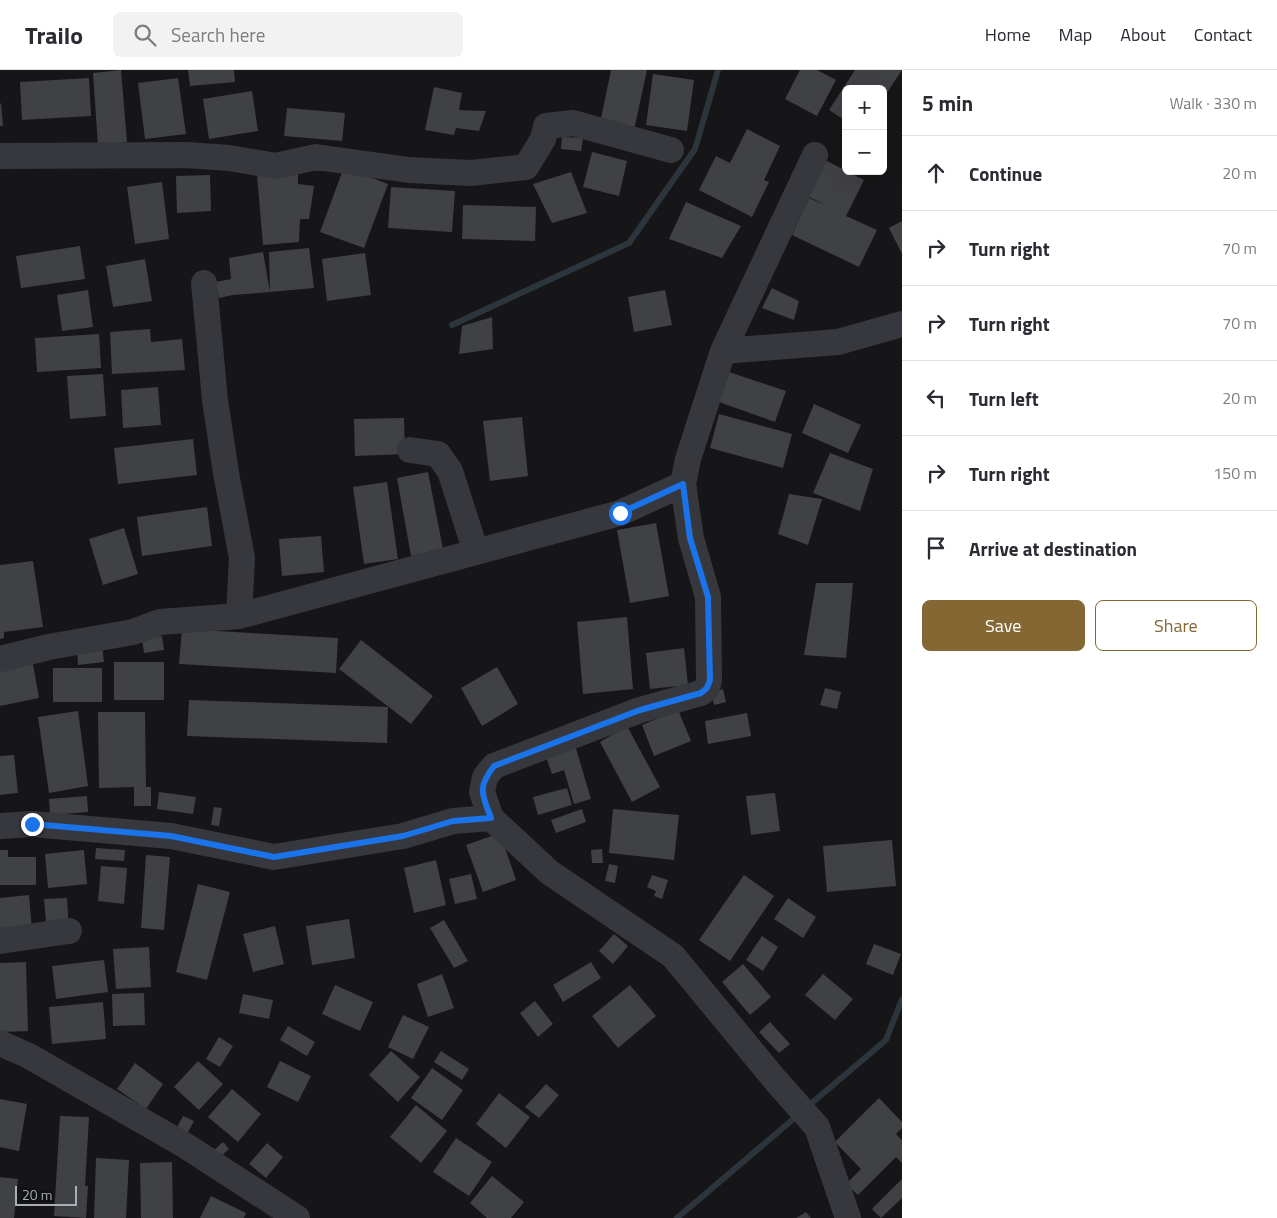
<!DOCTYPE html>
<html lang="en">
<head>
<meta charset="utf-8">
<style>
  body { margin:0; font-family:"Titillium Web",sans-serif; background:#f2f2f3; color:#2b2b33 }
  .controls { position:absolute; right:15px; top:15px; display:grid; overflow:hidden; border-radius:8px; box-shadow:0 5px 20px #0002 }
  .controls button { width:45px; height:45px; display:grid; place-items:center; padding:0; border:0; border-bottom:1px solid #e1e1e2; background:#fff; color:#2b2b33; font:25px sans-serif }
  .scale { position:absolute; left:15px; bottom:12px; width:62px; box-sizing:border-box; padding-left:5px; border:2px solid #a8adb8; border-top:0; font-size:14px; line-height:18px; white-space:nowrap; color:#a8adb8; -webkit-text-stroke:4px #111113; paint-order:stroke }
  .stop { position:absolute; width:15px; height:15px; margin:-11px; border:4px solid #1a73e8; border-radius:50%; background:#fff }
  .stop.end { background:#1a73e8; border-color:#fff; box-shadow:0 1px 5px #0008 }
  .list { margin:0; padding:0; list-style:none }
  h2 { display:flex; justify-content:space-between; align-items:center; height:65px; margin:0; padding:0 20px; font-size:21px }
  h2 small { font-size:16px; font-weight:400; color:#7c7c81 }
  .list li { display:grid; grid-template-columns:32px 1fr auto; gap:15px; align-items:center; box-sizing:border-box; height:75px; padding:0 20px; border-top:1px solid #e1e1e2 }
  .list b { display:block; font-size:19px; white-space:nowrap }
  .list em { font-size:16px; font-style:normal; color:#7c7c81 }
  .actions { display:flex; gap:10px; padding:15px 20px }
  .actions a { flex:1; padding:11px 0; border:1px solid #856733; border-radius:8px; text-align:center; font-size:18px; color:#856733 }
  .actions .main { background:#856733; color:#fff }
  .icon { flex:none; width:28px; height:28px; fill:none; stroke:currentColor; stroke-width:2; stroke-linecap:round; stroke-linejoin:round }
  .map { position:relative; flex:none; width:902px; height:1148px; overflow:hidden }
  header { display:flex; align-items:center; gap:30px; box-sizing:border-box; height:70px; padding:0 25px; background:#fff; border-bottom:1px solid #e1e1e2 }
  header strong { font-size:24px }
  nav { display:flex; gap:28px; margin-inline-start:auto; font-size:18px }
  .search { width:350px; height:45px; background:#f2f2f3; display:flex; align-items:center; gap:12px; box-sizing:border-box; padding:0 18px; border-radius:8px; color:#7c7c81; font-size:19px }
  main { display:flex }
  aside { flex:1; background:#fff }
  .map>svg:first-child { display:block }
</style>
</head>
<body>
<header>
<strong>Trailo</strong>
<div class="search"><svg class="icon" aria-label="search" viewBox="0 0 24 24"><circle cx="10" cy="10" r="6"/><path d="M15 15l6 6"/></svg>Search here</div>
<nav><a>Home</a><a>Map</a><a>About</a><a>Contact</a></nav>
</header>
<main>
<div class="map">
<svg width="902" height="1148" viewBox="0 0 902 1148">
  <rect width="100%" height="100%" fill="#161618"/>
  <g fill="none" stroke-linecap="round" stroke-linejoin="round">
    <path stroke="#2c353c" stroke-width="6" d="M452,255L629,173L695,79L718,0
      M807,1037L886,970L902,929
      M677,1148L798,1045"/>
  </g>
  <path fill="#404145" d="M121,0L127,72L98,75L93,3Z
    M188,0H234L235,12L190,16Z
    M611,0H647L634,60L600,53Z
    M800,0H817L836,10L817,46L785,29Z
    M855,0H902L883,29V19H846V51L829,40Z
    M653,4L694,10L687,61L646,55Z
    M89,8L91,46L22,50L20,12Z
    M178,8L186,64L145,69L138,13Z
    M434,17L462,23L459,40L486,41L479,61L456,58L454,65L425,60Z
    M252,21L258,61L209,69L203,29Z
    M1,33L3,56H0V34Z
    M287,38L345,43L342,71L284,66Z
    M747,59L780,76L764,110L769,112L752,147L699,120L716,86L730,93Z
    M562,67L583,68L581,81L561,79Z
    M592,82L627,91L619,126L583,117Z
    M825,90L864,110L846,146L877,160L859,197L792,165L809,128L828,136L807,126Z
    M344,97L388,114L364,178L320,162Z
    M298,101V114L314,116L309,149H300L299,172L263,175L257,105Z
    M571,102L587,143L552,153L533,114Z
    M210,105L211,141L177,143L176,106Z
    M162,112L169,169L135,174L127,117Z
    M391,117L455,121L452,162L388,158Z
    M686,132L741,156L722,188L669,169Z
    M463,135L536,137L535,171L462,169Z
    M902,151V184L889,158Z
    M80,176L85,209L21,218L16,186Z
    M309,178L314,218L270,222L269,182Z
    M263,182L270,222L233,225L219,228L216,212L231,209L229,188Z
    M365,183L371,225L327,231L322,189Z
    M145,189L152,231L113,237L106,196Z
    M772,218L799,231L794,250L762,238Z
    M88,220L93,257L62,261L57,225Z
    M665,220L672,255L634,262L628,227Z
    M492,247L493,279L459,284L462,256Z
    M150,259L151,272L182,269L185,300L112,304L110,262Z
    M99,264L101,298L37,302L35,268Z
    M726,301L786,321L775,352L716,331Z
    M103,304L106,346L70,349L67,306Z
    M158,317L161,355L123,358L121,320Z
    M814,334L861,355L848,383L802,363Z
    M719,344L792,364L783,398L710,378Z
    M522,347L528,406L490,411L483,351Z
    M404,348L405,384L355,386L354,349Z
    M193,369L197,405L118,414L114,378Z
    M830,383L873,399L860,441L813,423Z
    M428,402L443,479L411,486L397,408Z
    M387,412L398,489L364,494L353,417Z
    M789,424L822,429L808,475L778,464Z
    M207,437L212,476L142,486L137,447Z
    M656,453L669,526L630,533L617,460Z
    M124,458L138,504L103,515L89,469Z
    M321,466L324,502L282,506L279,469Z
    M33,491L43,557L4,562V568L0,569V495Z
    M816,513H853L846,588L804,585Z
    M627,547L633,619L583,624L577,552Z
    M182,559L338,568L336,603L179,594Z
    M162,566L164,580L144,583L142,569Z
    M361,570L433,626L411,654L339,599Z
    M102,576L104,592L78,595L77,579Z
    M684,578L688,615L650,619L646,583Z
    M114,592H164V630H114Z
    M33,594L39,628L0,636V601Z
    M497,597L518,634L482,656L461,618Z
    M53,598H102V632H53Z
    M825,618L841,622L837,639L820,635Z
    M723,619L726,632L714,635L711,622Z
    M189,630L388,637L387,673L187,666Z
    M678,640L691,671L654,686L642,655Z
    M78,641L88,716L49,723L38,647Z
    M98,642H145L146,717H151V736H134V717L99,718Z
    M747,643L751,666L708,674L705,651Z
    M627,656L660,717L632,732L600,672Z
    M575,675L591,729L574,734L564,700L552,704L545,684Z
    M14,685L18,723L0,725V686Z
    M567,718L572,735L538,745L533,727Z
    M159,722L196,727L193,744L157,739Z
    M775,723L780,761L751,765L746,726Z
    M87,726L88,742L50,745L49,729Z
    M214,737L222,738L219,756L211,755Z
    M582,739L586,752L556,763L551,750Z
    M613,739L679,745L674,790L609,783Z
    M500,763L516,810L483,822L466,775Z
    M892,770L896,816L827,822L823,776Z
    M96,778L125,780L124,791L95,789Z
    M602,779L603,793H592L591,780Z
    M0,780H8V787H36V815H0Z
    M84,780L87,814L48,818L45,784Z
    M146,785L170,787L164,860L141,858Z
    M436,790L446,835L414,843L404,798Z
    M609,794L618,796L615,813L605,811Z
    M101,796L127,798L124,834L98,831Z
    M471,804L477,829L455,834L449,809Z
    M652,805L668,810L662,829L654,826L656,821L647,817Z
    M744,805L774,826L730,891L699,870Z
    M198,814L230,822L207,910L176,902Z
    M29,825L32,861L0,863V828Z
    M67,828L69,860L47,862L44,829Z
    M788,828L816,847L803,868L774,849Z
    M349,849L355,888L312,895L306,856Z
    M444,850L468,891L454,898L430,858Z
    M275,856L284,894L253,902L243,864Z
    M614,864L628,876L613,894L599,881Z
    M762,866L778,877L763,901L746,890Z
    M874,874L901,884L893,905L866,894Z
    M149,877L151,917L116,919L113,879Z
    M104,890L108,922L56,929L52,896Z
    M26,892L28,961L0,962V893Z
    M591,892L601,908L563,932L553,915Z
    M743,894L771,927L750,945L722,912Z
    M442,904L454,938L428,947L417,914Z
    M823,904L853,929L835,950L805,925Z
    M335,915L373,932L360,961L322,944Z
    M630,915L656,946L618,978L592,946Z
    M144,923L145,955L113,956L112,924Z
    M243,924L273,930L269,949L239,943Z
    M535,931L553,954L538,967L520,943Z
    M103,932L106,969L52,974L49,937Z
    M403,945L429,957L413,989L388,977Z
    M770,952L790,974L779,983L759,962Z
    M288,956L315,972L307,986L280,970Z
    M219,967L233,976L220,997L206,989Z
    M391,981L420,1007L398,1032L369,1005Z
    M441,981L469,999L462,1010L434,992Z
    M198,991L223,1014L199,1040L174,1017Z
    M280,991L311,1006L298,1032L267,1017Z
    M135,993L163,1014L146,1039L117,1019Z
    M432,998L463,1020L442,1050L411,1028Z
    M546,1014L559,1025L539,1048L525,1037Z
    M232,1019L261,1044L238,1072L208,1047Z
    M499,1023L530,1047L506,1078L476,1054Z
    M879,1028L902,1052V1058L896,1064L902,1070V1093L896,1087L858,1125L846,1114L861,1099L835,1072Z
    M0,1029L27,1034L19,1081L0,1077Z
    M416,1035L447,1061L421,1093L390,1067Z
    M60,1046L89,1047L85,1116H88L86,1148L54,1146Z
    M183,1046L194,1051L187,1064L176,1059Z
    M456,1068L492,1092L469,1126L433,1102Z
    M223,1072L229,1079L218,1089L212,1082Z
    M267,1073L283,1087L266,1108L249,1094Z
    M96,1088L129,1090L126,1148H94Z
    M172,1092L173,1148H141L140,1093Z
    M492,1106L524,1132L511,1148H487L470,1133Z
    M0,1107L18,1109L14,1148H0Z
    M902,1109V1128L881,1148L872,1139Z
    M211,1126L246,1143L244,1148H200Z
    M806,1142L811,1148H796Z"/>
  <g fill="none" stroke-linecap="round" stroke-linejoin="round">
    <path stroke="#37383d" stroke-width="26" d="M815,85L723,281L688,389L683,414L691,468L708,527L709,610L707,618L701,623L640,640L494,696L485,707L482,722L491,748L549,802L673,886L777,1012L817,1057L848,1148
      M0,86L186,85L229,88L276,96L316,87L409,100L471,103L526,97L543,69L546,56L573,53L671,80
      M204,213L215,330L226,403L242,488L239,546
      M723,281L838,272L902,254
      M410,380L438,384L450,401L476,482
      M0,589L49,577L133,562L160,552L239,546L269,538L620,443L683,414
      M0,756L32,754L171,766L274,787L403,766L453,751L491,748
      M0,871L69,861
      M0,973L29,986L186,1076L297,1148"/>
  </g>
  <g fill="none" stroke-linecap="round" stroke-linejoin="round">
    <path stroke="#1a73e8" stroke-width="6" d="M32,754L171,766L274,787L403,766L453,751L491,748C482,724 477,718 494,696L640,640L701,623L707,618L710,610L708,527L690,468L683,414L620,443"/>
  </g>
</svg>
<div class="controls">
<button>+</button>
<button>−</button>
</div>
<div class="scale">20 m</div>
<div class="stop" style="left:620px;top:443px"></div>
<div class="stop end" style="left:32px;top:754px"></div>
</div>
<aside>
<h2>5 min<small>Walk · 330 m</small></h2>
<ul class="list">
<li><svg class="icon" aria-label="ahead" viewBox="0 0 24 24"><path d="M12 20V5M6 11l6-6 6 6"/></svg><div><b>Continue</b></div><em>20 m</em></li>
<li><svg class="icon" aria-label="right" viewBox="0 0 24 24"><path d="M7 20v-9h11M14 6l5 5-5 5"/></svg><div><b>Turn right</b></div><em>70 m</em></li>
<li><svg class="icon" aria-label="right" viewBox="0 0 24 24"><path d="M7 20v-9h11M14 6l5 5-5 5"/></svg><div><b>Turn right</b></div><em>70 m</em></li>
<li><svg class="icon" aria-label="left" viewBox="0 0 24 24"><path d="M17 20v-9H6M10 6l-5 5 5 5"/></svg><div><b>Turn left</b></div><em>20 m</em></li>
<li><svg class="icon" aria-label="right" viewBox="0 0 24 24"><path d="M7 20v-9h11M14 6l5 5-5 5"/></svg><div><b>Turn right</b></div><em>150 m</em></li>
<li><svg class="icon" aria-label="arrive" viewBox="0 0 24 24"><path d="M6 21V4h12l-3 4 3 4H6"/></svg><div><b>Arrive at destination</b></div></li>
</ul>
<div class="actions"><a class="main">Save</a><a>Share</a></div>
</aside>
</main>
</body>
</html>
